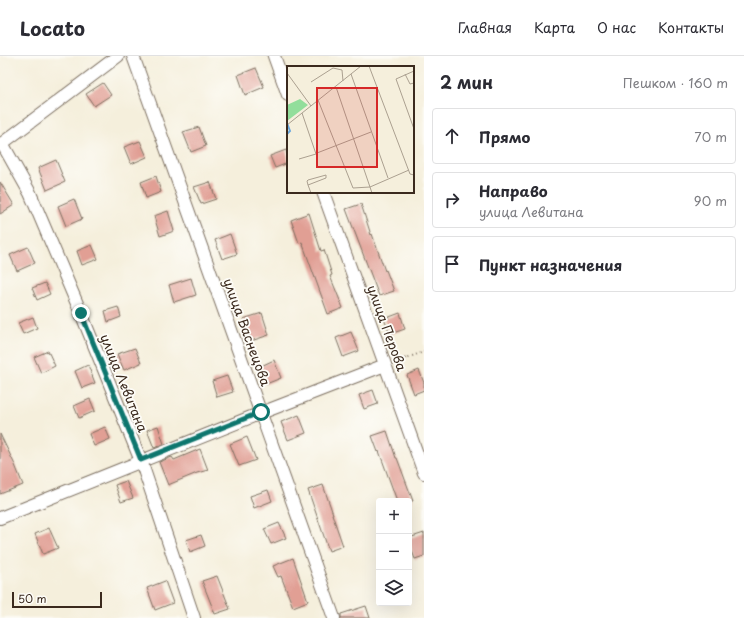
<!DOCTYPE html>
<html lang="ru">
<head>
<meta charset="utf-8">
<style>
  body { margin:0; font-family:"Playpen Sans",sans-serif; background:#f2f2f3; color:#2b2b33 }
  .controls { position:absolute; right:12px; bottom:12px; display:grid; overflow:hidden; border-radius:4px; box-shadow:0 4px 16px #0002 }
  .controls button { width:36px; height:36px; display:grid; place-items:center; padding:0; border:0; border-bottom:1px solid #e1e1e2; background:#fff; color:#2b2b33; font:20px sans-serif }
  .scale { position:absolute; left:12px; bottom:10px; width:90px; box-sizing:border-box; padding-left:4px; border:2px solid #3b2a1e; border-top:0; font-size:11px; line-height:14px; white-space:nowrap; color:#3b2a1e; -webkit-text-stroke:3px #fdfcf7; paint-order:stroke }
  .stop { position:absolute; width:12px; height:12px; margin:-9px; border:3px solid #0f766e; border-radius:50%; background:#fff }
  .stop.end { background:#0f766e; border-color:#fff; box-shadow:0 1px 4px #0008 }
  .list { margin:0; padding:0; list-style:none }
  h2 { display:flex; justify-content:space-between; align-items:center; height:52px; margin:0; padding:0 16px; font-size:17px }
  h2 small { font-size:13px; font-weight:400; color:#7c7c81 }
  .list li { display:grid; grid-template-columns:26px 1fr auto; gap:12px; align-items:center; box-sizing:border-box; height:56px; margin:0 8px 8px; padding:0 8px; border:1px solid #e1e1e2; border-radius:4px }
  .list b { display:block; font-size:15px; white-space:nowrap }
  .list p { margin:0; font-size:13px; white-space:nowrap; color:#7c7c81 }
  .list em { font-size:13px; font-style:normal; color:#7c7c81 }
  .icon { flex:none; width:22px; height:22px; fill:none; stroke:currentColor; stroke-width:2; stroke-linecap:round; stroke-linejoin:round }
  .map { position:relative; flex:none; width:424px; height:562px; overflow:hidden }
  header { display:flex; align-items:center; gap:24px; box-sizing:border-box; height:56px; padding:0 20px; background:#fff; border-bottom:1px solid #e1e1e2 }
  header strong { font-size:19px }
  nav { display:flex; gap:22px; margin-inline-start:auto; font-size:14px }
  main { display:flex }
  aside { flex:1; background:#fff }
  .map>svg:first-child { display:block }
</style>
</head>
<body>
<header>
<strong>Locato</strong>
<nav><a>Главная</a><a>Карта</a><a>О нас</a><a>Контакты</a></nav>
</header>
<main>
<div class="map">
<svg width="424" height="562" viewBox="0 0 424 562">
  <rect width="100%" height="100%" fill="#fdfcf7"/>
  <filter id="ink" filterUnits="userSpaceOnUse"><feTurbulence type="fractalNoise" baseFrequency=".025" numOctaves="2"/><feDisplacementMap in="SourceGraphic" scale="8" xChannelSelector="R" yChannelSelector="G"/><feConvolveMatrix kernelMatrix="1 2 1 2 8 2 1 2 1" color-interpolation-filters="sRGB"/></filter>
  <filter id="wash" filterUnits="userSpaceOnUse"><feTurbulence type="fractalNoise" baseFrequency=".012" numOctaves="4" result="noise"/><feDisplacementMap in="SourceGraphic" scale="16" xChannelSelector="R" yChannelSelector="G"/><feGaussianBlur stdDeviation="0.9" result="paint"/><feColorMatrix in="noise" values="0 0 0 0 0 0 0 0 0 0 0 0 0 0 0 0 0 1.4 0 .05"/><feComposite in="paint" operator="in"/></filter>
  <g filter="url(#wash)">
    <rect width="100%" height="100%" fill="#f5efdc"/>
    <g id="blocks">
      <path fill="#e19f94" d="M256,12L264,31L245,39L238,19Z
        M103,27L111,39L94,50L86,38Z
        M199,71L206,90L191,96L183,76Z
        M140,85L147,101L131,108L124,91Z
        M286,94L288,100V107L275,112L270,100Z
        M56,104L65,126L47,134L38,112Z
        M156,120L161,136L146,142L141,126Z
        M0,126L14,149L0,158Z
        M210,126L216,143L201,148L194,131Z
        M74,143L82,163L66,170L58,150Z
        M361,148L371,179L372,178L385,215L386,214L394,235L379,240L346,153Z
        M168,155L174,175L160,180L154,160Z
        M309,157L321,195L324,194L332,219L330,220L343,252L328,258L302,186L299,187L291,164Z
        M230,178L237,198L222,203L215,184Z
        M92,189L98,203L82,209L77,195Z
        M28,191L35,207L17,215L10,199Z
        M191,222L196,239L174,246L169,229Z
        M45,227L50,238L37,244L32,232Z
        M118,251L121,261L108,266L105,255Z
        M262,257L269,279L251,285L243,263Z
        M400,257L405,273L390,278L384,263Z
        M33,261L37,272L23,278L18,267Z
        M351,276L359,295L343,301L336,282Z
        M135,292L141,307L124,314L117,298Z
        M48,295L55,310L41,317L34,301Z
        M274,304L281,322L266,328L259,311Z
        M88,309L95,327L82,332L75,315Z
        M419,314L424,327V334L414,338L407,319Z
        M227,320L233,336L217,341L212,325Z
        M373,334L378,348L364,353L359,339Z
        M90,343L95,355L79,362L74,350Z
        M299,359L306,377L288,384L281,366Z
        M158,370L164,388L154,392L147,374Z
        M105,371L110,383L94,390L89,378Z
        M387,375L396,402H397L413,445H397L379,395L378,396L372,380Z
        M0,378L15,409L23,429L0,438Z
        M247,381L256,404L239,410L230,388Z
        M200,393L208,414L197,417L168,429L159,406L172,401L174,404Z
        M126,425L133,442L121,446L115,429Z
        M323,429L333,458H332L343,490L329,495L308,434Z
        M268,434L272,445L254,452L250,440Z
        M279,467L286,482L271,488L264,473Z
        M49,472L58,492L43,498L35,478Z
        M424,477V500L415,503L409,487V482Z
        M201,479L205,490L190,496L186,484Z
        M293,502L308,545L293,551L281,520L278,521L273,510Z
        M217,520L230,553L215,558L202,525Z
        M165,525L173,547L155,554L147,532Z
        M366,550L370,562H341V558Z"/>
    </g>
  </g>
  <g filter="url(#ink)">
    <use href="#blocks" fill-opacity="0" stroke="#7c6f60" stroke-width="1"/>
    <g fill="none" stroke-linecap="round" stroke-linejoin="round">
      <g stroke="#7c6f60" stroke-width="14">
        <path id="minor" d="M133,0L334,562
          M274,0L288,39
          M2,87L30,137L81,257L141,405L194,562
          M0,89L118,0
          M323,136L424,417
          M0,462L261,357L385,309"/>
      </g>
      <path stroke="#7c6f60" stroke-width="2" stroke-dasharray="1 3" stroke-linecap="butt" d="M397,305L424,296"/>
      <use href="#minor" stroke="#fff" stroke-width="12"/>
    </g>
  </g>
  <g fill="none" stroke-linecap="round" stroke-linejoin="round" filter="url(#ink)">
    <path stroke="#0f766e" stroke-width="5" d="M81,257L141,404L261,356"/>
  </g>
  <g text-anchor="middle" stroke-width="3.5" stroke-linejoin="round" paint-order="stroke">
    <g font-size="13" fill="#3b2a1e" stroke="#fdfcf7">
      <text transform="translate(387 272) rotate(70)" y="5">улица Перова</text>
      <text transform="translate(247 276) rotate(70)" y="5">улица Васнецова</text>
      <text transform="translate(124 327) rotate(68)" y="5">улица Левитана</text>
    </g>
  </g>
  <g transform="translate(287 10)">
    <rect width="127" height="127" fill="#f5efdc"/>
    <path d="M13,33L21,39L0,55V39Z" fill="#92de9b"/>
    <path fill="none" stroke="#6ca9de" stroke-width="2" d="M0,57L3,65L0,68"/>
    <path fill="none" stroke="#aba090" stroke-width="1" d="M82,0L123,108L127,109M127,5L109,13L127,63M0,7L24,40M64,8L101,112M118,8L123,18L127,17M24,16L46,2L55,4L56,15M49,21L85,127M31,34L66,122L83,121L122,104M0,59L74,0M30,87L84,66M12,93L29,88L15,47M21,119L39,112V109L21,114L20,115L21,119L24,127"/>
    <path fill="#d62828" fill-opacity="0.15" stroke="#d62828" stroke-width="2" d="M30,22H90V101H30Z"/>
    <rect width="127" height="127" fill="none" stroke="#3b2a1e" stroke-width="2"/>
  </g>
</svg>
<div class="controls">
<button>+</button>
<button>−</button>
<button><svg class="icon" aria-label="layers" viewBox="0 0 24 24"><path d="M12 4l9 5-9 5-9-5zM3 14l9 5 9-5"/></svg></button>
</div>
<div class="scale">50 m</div>
<div class="stop" style="left:261px;top:356px"></div>
<div class="stop end" style="left:81px;top:257px"></div>
</div>
<aside>
<h2>2 мин<small>Пешком · 160 m</small></h2>
<ul class="list">
<li><svg class="icon" aria-label="ahead" viewBox="0 0 24 24"><path d="M12 20V5M6 11l6-6 6 6"/></svg><div><b>Прямо</b></div><em>70 m</em></li>
<li><svg class="icon" aria-label="right" viewBox="0 0 24 24"><path d="M7 20v-9h11M14 6l5 5-5 5"/></svg><div><b>Направо</b><p>улица Левитана</p></div><em>90 m</em></li>
<li><svg class="icon" aria-label="arrive" viewBox="0 0 24 24"><path d="M6 21V4h12l-3 4 3 4H6"/></svg><div><b>Пункт назначения</b></div></li>
</ul>
</aside>
</main>
</body>
</html>
